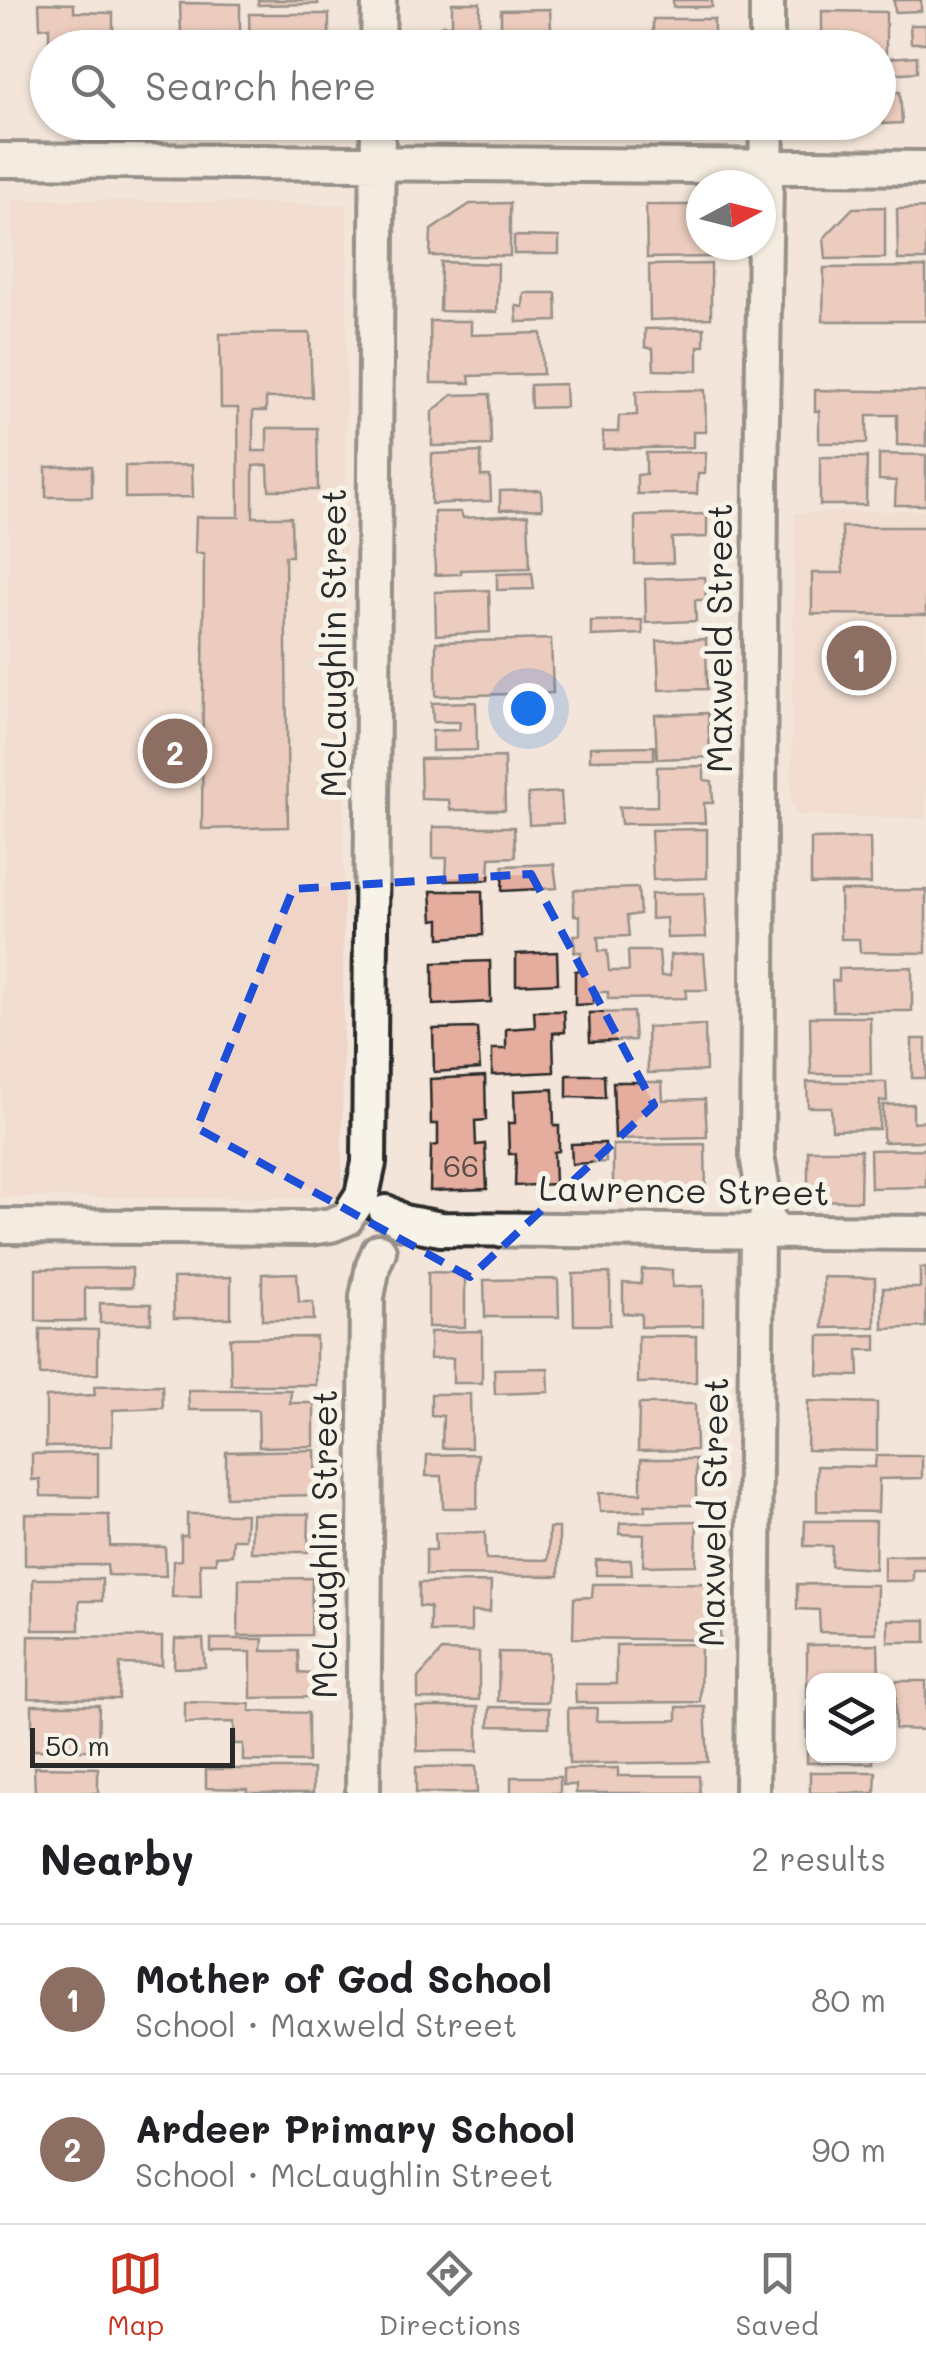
<!DOCTYPE html>
<html lang="en">
<head>
<meta charset="utf-8">
<style>
  body { margin:0; font-family:Mali,sans-serif; background:#f6f6f6; color:#202124 }
  .controls { position:absolute; right:30px; bottom:30px; display:grid; overflow:hidden; border-radius:20px; box-shadow:0 2px 8px #0004 }
  .controls button { width:90px; height:90px; display:grid; place-items:center; padding:0; border:0; border-bottom:2px solid #e0e0e0; background:#fff; color:#202124; font:50px sans-serif }
  .compass { position:absolute; left:686px; top:170px; width:90px; height:90px; border-radius:50%; background:#fff; box-shadow:0 2px 8px #0004; rotate:83deg }
  .scale { position:absolute; left:30px; bottom:25px; width:205px; box-sizing:border-box; padding-left:10px; border:5px solid #2b2b2b; border-top:0; font-size:28px; line-height:35px; white-space:nowrap; color:#2b2b2b; -webkit-text-stroke:8px #f7f3e8; paint-order:stroke }
  .you { position:absolute; left:528px; top:708px; width:35px; height:35px; margin:-25px; border:8px solid #fff; border-radius:50%; background:#1a73e8; box-shadow:0 0 0 15px #1a73e833 }
  .badge { display:grid; place-items:center; width:65px; height:65px; border-radius:50%; background:#c8321e; color:#fff; font-size:32px; font-weight:700 }
  .pin { position:absolute; translate:-50% -50%; border:5px solid #fff; box-shadow:0 2px 10px #0006 }
  .list { margin:0; padding:0; list-style:none }
  h2 { display:flex; justify-content:space-between; align-items:center; height:130px; margin:0; padding:0 40px; font-size:42px }
  h2 small { font-size:32px; font-weight:400; color:#757577 }
  .list li { display:grid; grid-template-columns:65px 1fr auto; gap:30px; align-items:center; box-sizing:border-box; height:150px; padding:0 40px; border-top:2px solid #e0e0e0 }
  .list b { display:block; font-size:38px; white-space:nowrap }
  .list p { margin:0; font-size:32px; white-space:nowrap; color:#757577 }
  .list em { font-size:32px; font-style:normal; color:#757577 }
  .icon { flex:none; width:55px; height:55px; fill:none; stroke:currentColor; stroke-width:2; stroke-linecap:round; stroke-linejoin:round }
  .map { position:relative; flex:none; width:926px; height:1793px; overflow:hidden }
  .search { position:absolute; background:#fff; box-shadow:0 2px 8px #0004; left:30px; right:30px; top:30px; height:110px; display:flex; align-items:center; gap:25px; box-sizing:border-box; padding:0 35px; border-radius:55px; color:#757577; font-size:38px }
  .sheet { height:430px; background:#fff }
  nav { display:flex; justify-content:space-around; align-items:center; box-sizing:border-box; height:140px; border-top:2px solid #e0e0e0; background:#fff; font-size:28px; color:#757577 }
  nav a { display:grid; justify-items:center; gap:5px }
  nav .on { color:#c8321e }
  .map>svg:first-child { display:block }
</style>
</head>
<body>
<div class="map">
<svg width="926" height="1793" viewBox="0 0 926 1793">
  <rect width="100%" height="100%" fill="#f3e5d9"/>
  <filter id="ink" filterUnits="userSpaceOnUse"><feTurbulence type="fractalNoise" baseFrequency=".01" numOctaves="2"/><feDisplacementMap in="SourceGraphic" scale="20" xChannelSelector="R" yChannelSelector="G"/><feConvolveMatrix kernelMatrix="1 2 1 2 8 2 1 2 1" color-interpolation-filters="sRGB"/></filter>
  <g filter="url(#ink)">
    <path fill="#efd4c7" d="M13,199L347,205L342,1198L0,1197Z
      M926,510V819L798,815L791,803L795,513Z"/>
    <path fill="#e5ad9e" stroke="#2b2b2b" stroke-width="2.5" d="M258,0H318V4L258,5Z
      M673,0H712V7H673Z
      M894,0H921V11L895,12Z
      M39,3L74,4V12L113,13V35L100,36V48H49V27L40,28Z
      M180,3L240,4V34H181Z
      M452,3H480L479,36H508V48H442V25H452Z
      M550,9L551,30H501V10Z
      M822,11L886,12V60H878V48H822Z
      M249,14H329V48H250Z
      M653,19H714V48H645V33H653Z
      M910,25H926V43H911Z
      M917,56V72L888,74V58Z
      M900,92L902,123L883,124L881,94Z
      M457,122H532V126L457,127Z
      M544,122H610L609,131L571,130V125H544Z
      M510,203V256H430L431,230L470,204Z
      M646,205H696L701,210V245H713L712,257L647,258Z
      M885,207V258L826,259L824,238L853,208Z
      M926,208V260H898L897,209Z
      M514,236L559,237V254H514Z
      M441,262L498,264L497,312L440,311Z
      M711,264V318L650,320L649,265Z
      M926,267V321H823L824,268Z
      M524,293H556L557,321L517,322L516,306L523,307Z
      M430,321H471V335L541,333L543,374L469,376L470,383H431Z
      M704,328V346H698V371L654,370L653,349L645,347V329Z
      M310,333L312,397L266,398V411H253V451H267V428H317L318,490H269L268,465L253,466V517H291L292,556H285L288,827L202,829L204,553H195L196,517H239L238,408H221L220,334Z
      M565,384L566,407L531,408L530,385Z
      M705,390L706,432H693V447L603,449V432H618L619,416L637,415L636,391Z
      M815,390L926,392V446L897,445V415H867V443H819V411H815Z
      M490,394L491,445L432,446V412L452,395Z
      M481,452V476H490L491,501L431,504L432,454Z
      M706,452L705,474H698L697,494H637V475L646,474V453Z
      M879,454L926,455V505H895L896,481L879,480Z
      M820,457H867L866,505H820Z
      M192,465L193,497L125,498V466Z
      M92,466V497H46V467Z
      M541,490L542,509L500,510V491Z
      M434,512H461L463,518L528,515L530,568L461,570V574L435,575Z
      M707,514V537L672,538L673,563L635,564V516Z
      M842,527H926V615L812,614V573H843Z
      M532,573L534,589L497,590V574Z
      M705,577L706,600H695L696,621L646,623L645,579Z
      M489,590L490,632L436,635L435,592Z
      M642,620L643,634L591,636V621Z
      M551,639L553,693L436,696V642Z
      M706,639L707,689L659,690L657,641Z
      M476,702L477,750L432,751V731L459,730L460,722H433L432,703Z
      M708,713L710,757L657,759L655,715Z
      M654,746V759L590,760V747Z
      M504,757L505,810H450L449,800L421,799L420,759Z
      M704,766V780L712,781L713,803H704L705,823L621,824L619,807L657,806V767Z
      M561,792L563,823L529,825L528,794Z
      M433,827H514L515,857L490,858L489,880L446,881L447,858H433Z
      M707,829V878L653,880L651,830Z
      M870,838L871,884H811V839Z
      M554,864L557,888L502,891L503,866Z
      M638,888L640,914L627,916L629,936L598,937L599,951H607L609,971H629L628,951H659L661,976H670V955L704,953L707,990H686V998L608,999V992H594L593,1004L575,1005V971L581,970V952H575L574,935H580V916L574,915V890Z
      M926,890V953L860,952L859,939H841L840,891Z
      M431,891H482L483,935L440,938V919L433,920Z
      M704,893L706,937L667,938L666,918L651,919V894Z
      M557,952L558,983L516,985V954Z
      M490,961L491,1002L433,1005V963Z
      M912,967V1011H833L832,981H839V969Z
      M534,1011H564L565,1032L553,1033L554,1072L492,1075V1049H506V1029L535,1027Z
      M633,1012L635,1040L590,1042L589,1013Z
      M810,1017H870L871,1074H811Z
      M705,1025L706,1071L648,1073L647,1027Z
      M477,1028L480,1069L434,1072L433,1029Z
      M912,1039H926V1078H912Z
      M567,1075H604L605,1098L567,1097Z
      M485,1076L486,1120L475,1121L476,1145L485,1144L487,1189L430,1191L431,1146L438,1145V1124H431L430,1079Z
      M613,1082H662L663,1100L705,1099L707,1137L615,1139Z
      M807,1082H886L887,1101H880L879,1129L832,1130L831,1107H808Z
      M553,1089L554,1126H559V1151L554,1152L555,1184L515,1186L516,1154H509L508,1123H515L514,1091Z
      M913,1104V1122L926,1121V1141L883,1142V1105Z
      M605,1143L606,1162L572,1164L571,1144Z
      M705,1144L706,1192L613,1194V1145Z
      M926,1149V1187L871,1188L870,1150Z
      M808,1150H861L860,1201L808,1200Z
      M132,1268V1287L85,1288V1321H36V1269Z
      M920,1268H926V1327L883,1329V1288H920Z
      M642,1269L672,1270V1287L703,1286V1326L641,1327V1314L623,1313V1283L641,1284Z
      M428,1272L465,1273V1327H428Z
      M297,1273L299,1302H313L314,1320H262V1274Z
      M610,1273V1325H574L573,1274Z
      M231,1277V1318H174L173,1278Z
      M823,1277L875,1278V1327L823,1328Z
      M558,1279L559,1317H485L484,1280Z
      M100,1303L151,1304V1323H100Z
      M40,1329L98,1330V1374L40,1375Z
      M482,1331V1383H453V1358L430,1359V1332Z
      M876,1335V1350H858L859,1376L818,1375L819,1336Z
      M638,1336H696V1382L638,1383Z
      M316,1337V1385H231L230,1338Z
      M548,1368L549,1392L495,1394L494,1369Z
      M162,1385L163,1408L113,1410L112,1446L46,1447V1397L95,1395L94,1386Z
      M188,1390H291L290,1403H314V1446L259,1447L258,1410H189Z
      M431,1394H470L471,1448H442L443,1416L431,1415Z
      M808,1401L877,1403V1451L807,1450Z
      M639,1404H695L696,1450L638,1451Z
      M315,1450L316,1495L226,1497V1452Z
      M98,1453V1497L41,1496L40,1479L32,1480V1454Z
      M478,1454L477,1508H443L442,1476H426L427,1455Z
      M876,1456H922V1478L879,1479L878,1512L817,1511V1466L875,1467Z
      M641,1459H696V1505H645V1511L600,1512L599,1493H641Z
      M25,1514L109,1515L110,1546L165,1547L166,1576L108,1575L107,1565H25Z
      M187,1514H246L245,1539H233L232,1555L216,1556V1563H200L201,1597H172L173,1561L181,1560V1536H187Z
      M252,1514H309L308,1552H251Z
      M697,1521L696,1565L643,1566L644,1535L619,1534L620,1523Z
      M805,1521H876L875,1569L831,1566L832,1546H804Z
      M549,1528H559V1576L426,1575V1550H436L435,1533L485,1532L486,1559L548,1560Z
      M926,1555V1570H913V1581H884V1556Z
      M596,1560H631L632,1575H596Z
      M312,1578L311,1635L238,1636L239,1579Z
      M33,1579H102V1601H79V1630H33Z
      M491,1582L490,1612H471V1632H430V1607L419,1606V1583Z
      M721,1583L720,1640L573,1638L574,1598L592,1597L593,1584Z
      M797,1584L877,1585L876,1633L820,1632L819,1610L797,1609Z
      M888,1620H926V1642H888Z
      M29,1636L162,1637V1665L120,1664L119,1699L28,1698Z
      M175,1639H203L205,1667L174,1668Z
      M211,1639H263L262,1651H298L299,1673L312,1674V1697L251,1698V1652H211Z
      M701,1644L700,1702L576,1703L575,1684H616V1645Z
      M878,1644L879,1680H814V1698H807V1645Z
      M442,1651L479,1652V1700L418,1699V1678Z
      M499,1652L549,1653L548,1702L498,1701Z
      M896,1681H926V1730L895,1729Z
      M185,1702L250,1704V1711L308,1713V1762L243,1761V1744H234V1722L185,1723Z
      M32,1705H99L98,1750H32Z
      M416,1707H478V1751H417Z
      M490,1707L549,1708V1727L489,1726Z
      M677,1707H705L708,1762L569,1764L568,1708H597L596,1721L677,1720Z
      M807,1708H814V1756H873V1763H807Z
      M476,1766L477,1793H416V1767Z
      M34,1767L98,1768V1793H35Z
      M618,1768V1776H699L700,1793H576V1785H563V1769Z
      M206,1769H313V1793H247V1789L206,1788Z
      M810,1772H876L875,1793H810Z
      M511,1777H560V1793H511Z"/>
    <g fill="none" stroke-linecap="round" stroke-linejoin="round">
      <g stroke="#2b2b2b" stroke-width="40">
        <path id="minor" d="M378,48L379,0
          M767,48V0
          M767,122L761,479L757,1155L770,1232
          M0,160L926,168
          M353,1209L362,1195L369,1163L378,122
          M386,1212L403,1222L441,1229L926,1233
          M0,1226L310,1228L331,1225L346,1219
          M363,1793L367,1297L373,1266L379,1251
          M752,1793L757,1232"/>
      </g>
      <use href="#minor" stroke="#f7f3e8" stroke-width="32"/>
    </g>
  </g>
  <path d="M0 0H926V1793H0ZM531,874L654,1105L470,1277L197,1128L293,889Z" fill="#f3e5d9" fill-opacity=".55" fill-rule="evenodd"/>
  <path fill="none" stroke="#1d4ed8" stroke-width="8" stroke-dasharray="20 12" stroke-linejoin="round" d="M531,874L654,1105L470,1277L197,1128L293,889Z"/>
  <g text-anchor="middle" stroke-width="10" stroke-linejoin="round" paint-order="stroke">
    <g font-size="30" fill="#5a4c48">
      <text x="461" y="1177">66</text>
    </g>
    <g font-size="35" fill="#2b2b2b" stroke="#f7f3e8">
      <text transform="translate(720 638) rotate(-90)" y="12">Maxweld Street</text>
      <text transform="translate(334 643) rotate(-90)" y="12">McLaughlin Street</text>
      <text transform="translate(684 1191) rotate(1)" y="12">Lawrence Street</text>
      <text transform="translate(714 1512) rotate(-89)" y="12">Maxweld Street</text>
      <text transform="translate(325 1544) rotate(-90)" y="12">McLaughlin Street</text>
    </g>
  </g>
</svg>
<div class="controls">
<button><svg class="icon" aria-label="layers" viewBox="0 0 24 24"><path d="M12 4l9 5-9 5-9-5zM3 14l9 5 9-5"/></svg></button>
</div>
<svg class="compass" viewBox="-18 -18 36 36"><path d="M0-13l5 13h-10z" fill="#e53935"/><path d="M0 13l5-13h-10z" fill="#757577"/></svg>
<div class="scale">50 m</div>
<div class="you"></div>
<div class="pin badge" style="left:859px;top:658px;background:#8d6e63">1</div>
<div class="pin badge" style="left:175px;top:751px;background:#8d6e63">2</div>
<div class="search"><svg class="icon" aria-label="search" viewBox="0 0 24 24"><circle cx="10" cy="10" r="6"/><path d="M15 15l6 6"/></svg>Search here</div>
</div>
<section class="sheet">
<h2>Nearby<small>2 results</small></h2>
<ul class="list">
<li><span class="badge" style="background:#8d6e63">1</span><div><b>Mother of God School</b><p>School · Maxweld Street</p></div><em>80 m</em></li>
<li><span class="badge" style="background:#8d6e63">2</span><div><b>Ardeer Primary School</b><p>School · McLaughlin Street</p></div><em>90 m</em></li>
</ul>
</section>
<nav>
<a class="on"><svg class="icon" aria-label="map" viewBox="0 0 24 24"><path d="M3 6l6-2 6 2 6-2v14l-6 2-6-2-6 2zM9 4v14M15 6v14"/></svg>Map</a>
<a><svg class="icon" aria-label="directions" viewBox="0 0 24 24"><path d="M12 3l9 9-9 9-9-9zM9 14v-3h6M13 9l2 2-2 2"/></svg>Directions</a>
<a><svg class="icon" aria-label="saved" viewBox="0 0 24 24"><path d="M7 4h10v16l-5-4-5 4z"/></svg>Saved</a>
</nav>
</body>
</html>
